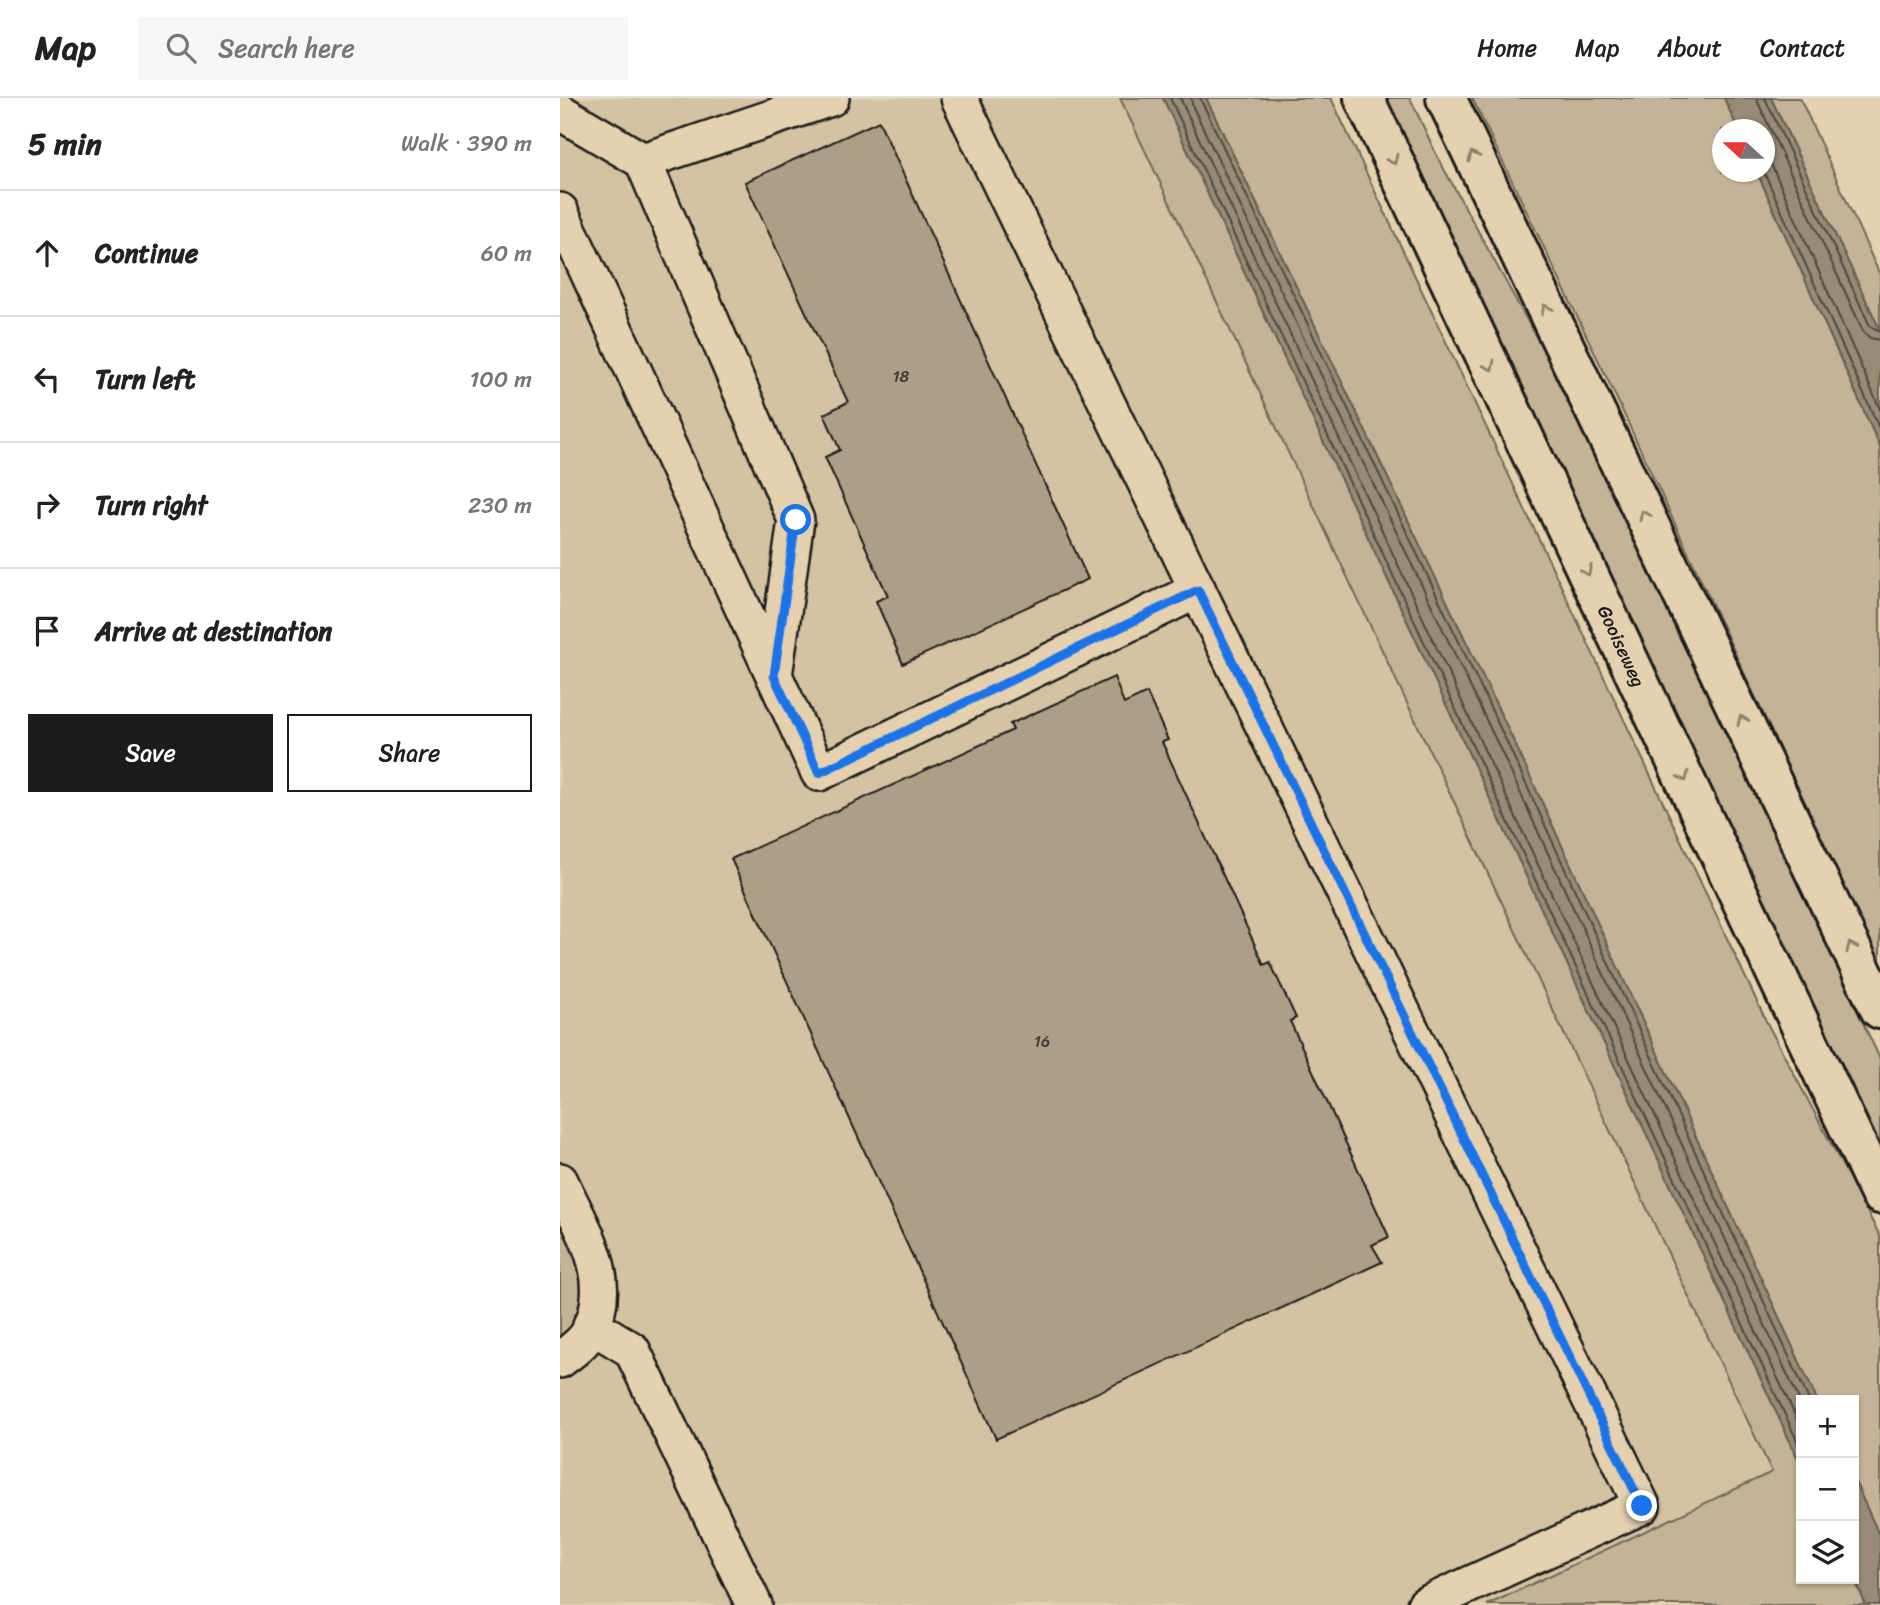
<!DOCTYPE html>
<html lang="en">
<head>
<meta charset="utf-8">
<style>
  body { margin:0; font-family:Sriracha,sans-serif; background:#f6f6f6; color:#222 }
  .controls { position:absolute; right:21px; bottom:21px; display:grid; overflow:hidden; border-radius:0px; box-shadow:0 2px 5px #0004 }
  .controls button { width:63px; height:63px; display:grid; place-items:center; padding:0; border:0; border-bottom:2px solid #e0e0e0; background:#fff; color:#222; font:35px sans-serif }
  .compass { position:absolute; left:1152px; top:21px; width:63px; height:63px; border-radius:50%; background:#fff; box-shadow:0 2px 5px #0004; rotate:291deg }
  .stop { position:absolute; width:21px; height:21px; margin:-16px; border:5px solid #1a73e8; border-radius:50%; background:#fff }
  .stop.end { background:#1a73e8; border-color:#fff; box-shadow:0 2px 7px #0008 }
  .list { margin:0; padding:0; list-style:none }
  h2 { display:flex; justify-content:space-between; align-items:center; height:91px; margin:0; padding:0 28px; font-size:30px }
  h2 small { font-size:23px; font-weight:400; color:#767676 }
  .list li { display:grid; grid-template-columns:46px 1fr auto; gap:21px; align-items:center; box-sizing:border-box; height:126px; padding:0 28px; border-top:2px solid #e0e0e0 }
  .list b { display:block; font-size:26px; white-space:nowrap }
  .list em { font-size:23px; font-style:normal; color:#767676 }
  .actions { display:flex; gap:14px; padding:21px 28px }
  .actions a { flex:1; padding:16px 0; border:2px solid #1c1c1c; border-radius:0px; text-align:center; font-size:24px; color:#1c1c1c }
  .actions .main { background:#1c1c1c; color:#fff }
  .icon { flex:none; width:38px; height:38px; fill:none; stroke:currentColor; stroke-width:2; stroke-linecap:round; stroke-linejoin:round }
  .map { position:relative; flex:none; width:1320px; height:1507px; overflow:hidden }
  header { display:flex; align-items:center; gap:42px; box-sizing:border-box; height:98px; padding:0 35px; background:#fff; border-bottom:2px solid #e0e0e0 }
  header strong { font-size:33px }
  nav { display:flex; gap:38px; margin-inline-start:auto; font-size:24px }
  .search { width:490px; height:63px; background:#f6f6f6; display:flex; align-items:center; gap:18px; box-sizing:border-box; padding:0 24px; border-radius:0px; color:#767676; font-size:26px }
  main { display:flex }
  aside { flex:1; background:#fff }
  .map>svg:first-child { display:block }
</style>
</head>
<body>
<header>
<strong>Map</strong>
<div class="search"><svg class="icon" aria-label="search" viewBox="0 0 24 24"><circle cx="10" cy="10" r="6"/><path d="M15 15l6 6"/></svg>Search here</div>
<nav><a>Home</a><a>Map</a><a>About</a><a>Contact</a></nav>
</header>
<main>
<aside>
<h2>5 min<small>Walk · 390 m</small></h2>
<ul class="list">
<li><svg class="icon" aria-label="ahead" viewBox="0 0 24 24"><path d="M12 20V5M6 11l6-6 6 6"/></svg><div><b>Continue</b></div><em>60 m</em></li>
<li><svg class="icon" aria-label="left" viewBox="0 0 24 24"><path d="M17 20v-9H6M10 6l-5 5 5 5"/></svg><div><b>Turn left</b></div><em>100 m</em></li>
<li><svg class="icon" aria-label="right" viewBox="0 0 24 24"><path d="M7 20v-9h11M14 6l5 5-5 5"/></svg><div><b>Turn right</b></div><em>230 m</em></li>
<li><svg class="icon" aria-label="arrive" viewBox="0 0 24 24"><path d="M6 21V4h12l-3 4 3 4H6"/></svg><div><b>Arrive at destination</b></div></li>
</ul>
<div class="actions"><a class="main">Save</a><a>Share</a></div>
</aside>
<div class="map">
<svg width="1320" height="1507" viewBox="0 0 1320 1507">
  <rect width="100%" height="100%" fill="#e5d1af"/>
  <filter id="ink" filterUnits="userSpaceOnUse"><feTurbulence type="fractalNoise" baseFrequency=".0143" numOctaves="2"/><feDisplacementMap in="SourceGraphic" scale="14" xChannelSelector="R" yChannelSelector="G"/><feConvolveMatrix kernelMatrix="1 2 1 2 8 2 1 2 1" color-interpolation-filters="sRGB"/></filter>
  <g filter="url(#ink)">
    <path fill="#d4c2a3" d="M0,0H614L1241,1345V1481H1294V1458L1317,1507H0Z"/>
    <path fill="#c4b397" stroke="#70685a" stroke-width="2" d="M560,0H603L1241,1367V1481L1294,1480L1306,1507H927L1212,1374Z
      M646,0H771L1207,925L1320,1138V1439L1294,1382V1302H1257L956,648Z
      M823,0H850L878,60L1014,308L1320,961V1049Z
      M912,0H1164L1178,31L1162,32V74H1197L1320,349V867L1056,299Z
      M1211,0H1240L1320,177V232Z
      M0,1125C19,1168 44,1202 0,1240Z"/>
    <path fill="#988c77" stroke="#665f53" stroke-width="2" d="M603,0H646L956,648L1257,1302H1241V1367Z
      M1164,0H1211L1320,232V349L1197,74H1204V32L1178,31Z
      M1294,1382L1320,1439V1507H1306L1294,1480Z"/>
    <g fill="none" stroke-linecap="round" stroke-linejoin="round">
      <path stroke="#4e4940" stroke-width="2" d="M610,0L1241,1351
        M620,0L1241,1330
        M631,0L633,9L942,655L1241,1306
        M640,0L950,651L1249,1302
        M1196,0L1303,233L1310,240L1320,242
        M1205,0L1310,228L1320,233
        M1204,60L1212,68L1320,311
        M1204,74L1320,332"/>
    </g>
    <path fill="#ad9f87" stroke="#1c1c1c" stroke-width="2" d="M319,23L528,481L343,566L316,503L328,498L265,359L280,352L264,316L288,304L185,84Z
      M554,579L564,606L587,595L608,642L602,644L704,867L710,864L736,920L730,923L829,1139L812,1147L822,1164L436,1341L171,761L453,632L450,626Z"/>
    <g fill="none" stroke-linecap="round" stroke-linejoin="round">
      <g stroke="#1c1c1c" stroke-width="40">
        <path id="minor" d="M399,0L1082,1408L865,1507
          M0,14L83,63L271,0
          M83,63L236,422L214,578
          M0,113L259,675L638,492
          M0,1083C23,1133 58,1182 28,1236C22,1246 9,1255 0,1262
          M31,1227L72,1252L194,1507"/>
      </g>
      <g stroke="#1c1c1c" stroke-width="44">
        <path id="highway" d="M804,0L1320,1096
          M886,0L1320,911"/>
      </g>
      <use href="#minor" stroke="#e5d1af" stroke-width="35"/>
      <use href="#highway" stroke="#e5d1af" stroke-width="38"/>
    </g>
    <defs><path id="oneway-chevron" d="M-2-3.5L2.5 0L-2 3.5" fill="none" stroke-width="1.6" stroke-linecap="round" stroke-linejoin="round" transform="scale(1.75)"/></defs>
    <g stroke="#8b806d">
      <use href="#oneway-chevron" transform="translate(913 58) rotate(-115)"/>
      <use href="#oneway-chevron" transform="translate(833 62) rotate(65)"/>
      <use href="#oneway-chevron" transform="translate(986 211) rotate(-115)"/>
      <use href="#oneway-chevron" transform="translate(930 268) rotate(65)"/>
      <use href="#oneway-chevron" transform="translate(1084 417) rotate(-115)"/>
      <use href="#oneway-chevron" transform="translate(1027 473) rotate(65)"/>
      <use href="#oneway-chevron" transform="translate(1182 622) rotate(-115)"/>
      <use href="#oneway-chevron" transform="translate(1124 679) rotate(65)"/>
      <use href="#oneway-chevron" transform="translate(1291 849) rotate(-115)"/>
    </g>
  </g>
  <g fill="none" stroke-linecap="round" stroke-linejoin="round" filter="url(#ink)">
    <path stroke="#1a73e8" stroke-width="9" d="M236,422L214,578L259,675L638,492L1082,1408"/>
  </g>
  <g text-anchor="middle" stroke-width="7" stroke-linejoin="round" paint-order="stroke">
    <g font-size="16" fill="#403d37">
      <text x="341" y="284">18</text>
      <text x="482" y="949">16</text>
    </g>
    <g font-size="19" fill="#1c1c1c" stroke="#e5d1af">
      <text transform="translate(1062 548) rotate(65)" y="7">Gooiseweg</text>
    </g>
  </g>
</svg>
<div class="controls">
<button>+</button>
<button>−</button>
<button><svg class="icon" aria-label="layers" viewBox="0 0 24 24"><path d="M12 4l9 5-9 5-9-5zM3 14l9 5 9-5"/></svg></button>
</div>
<svg class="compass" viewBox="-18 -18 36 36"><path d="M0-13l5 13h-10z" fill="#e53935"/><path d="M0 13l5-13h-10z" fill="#767676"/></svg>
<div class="stop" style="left:236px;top:422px"></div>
<div class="stop end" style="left:1082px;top:1408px"></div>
</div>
</main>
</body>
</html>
